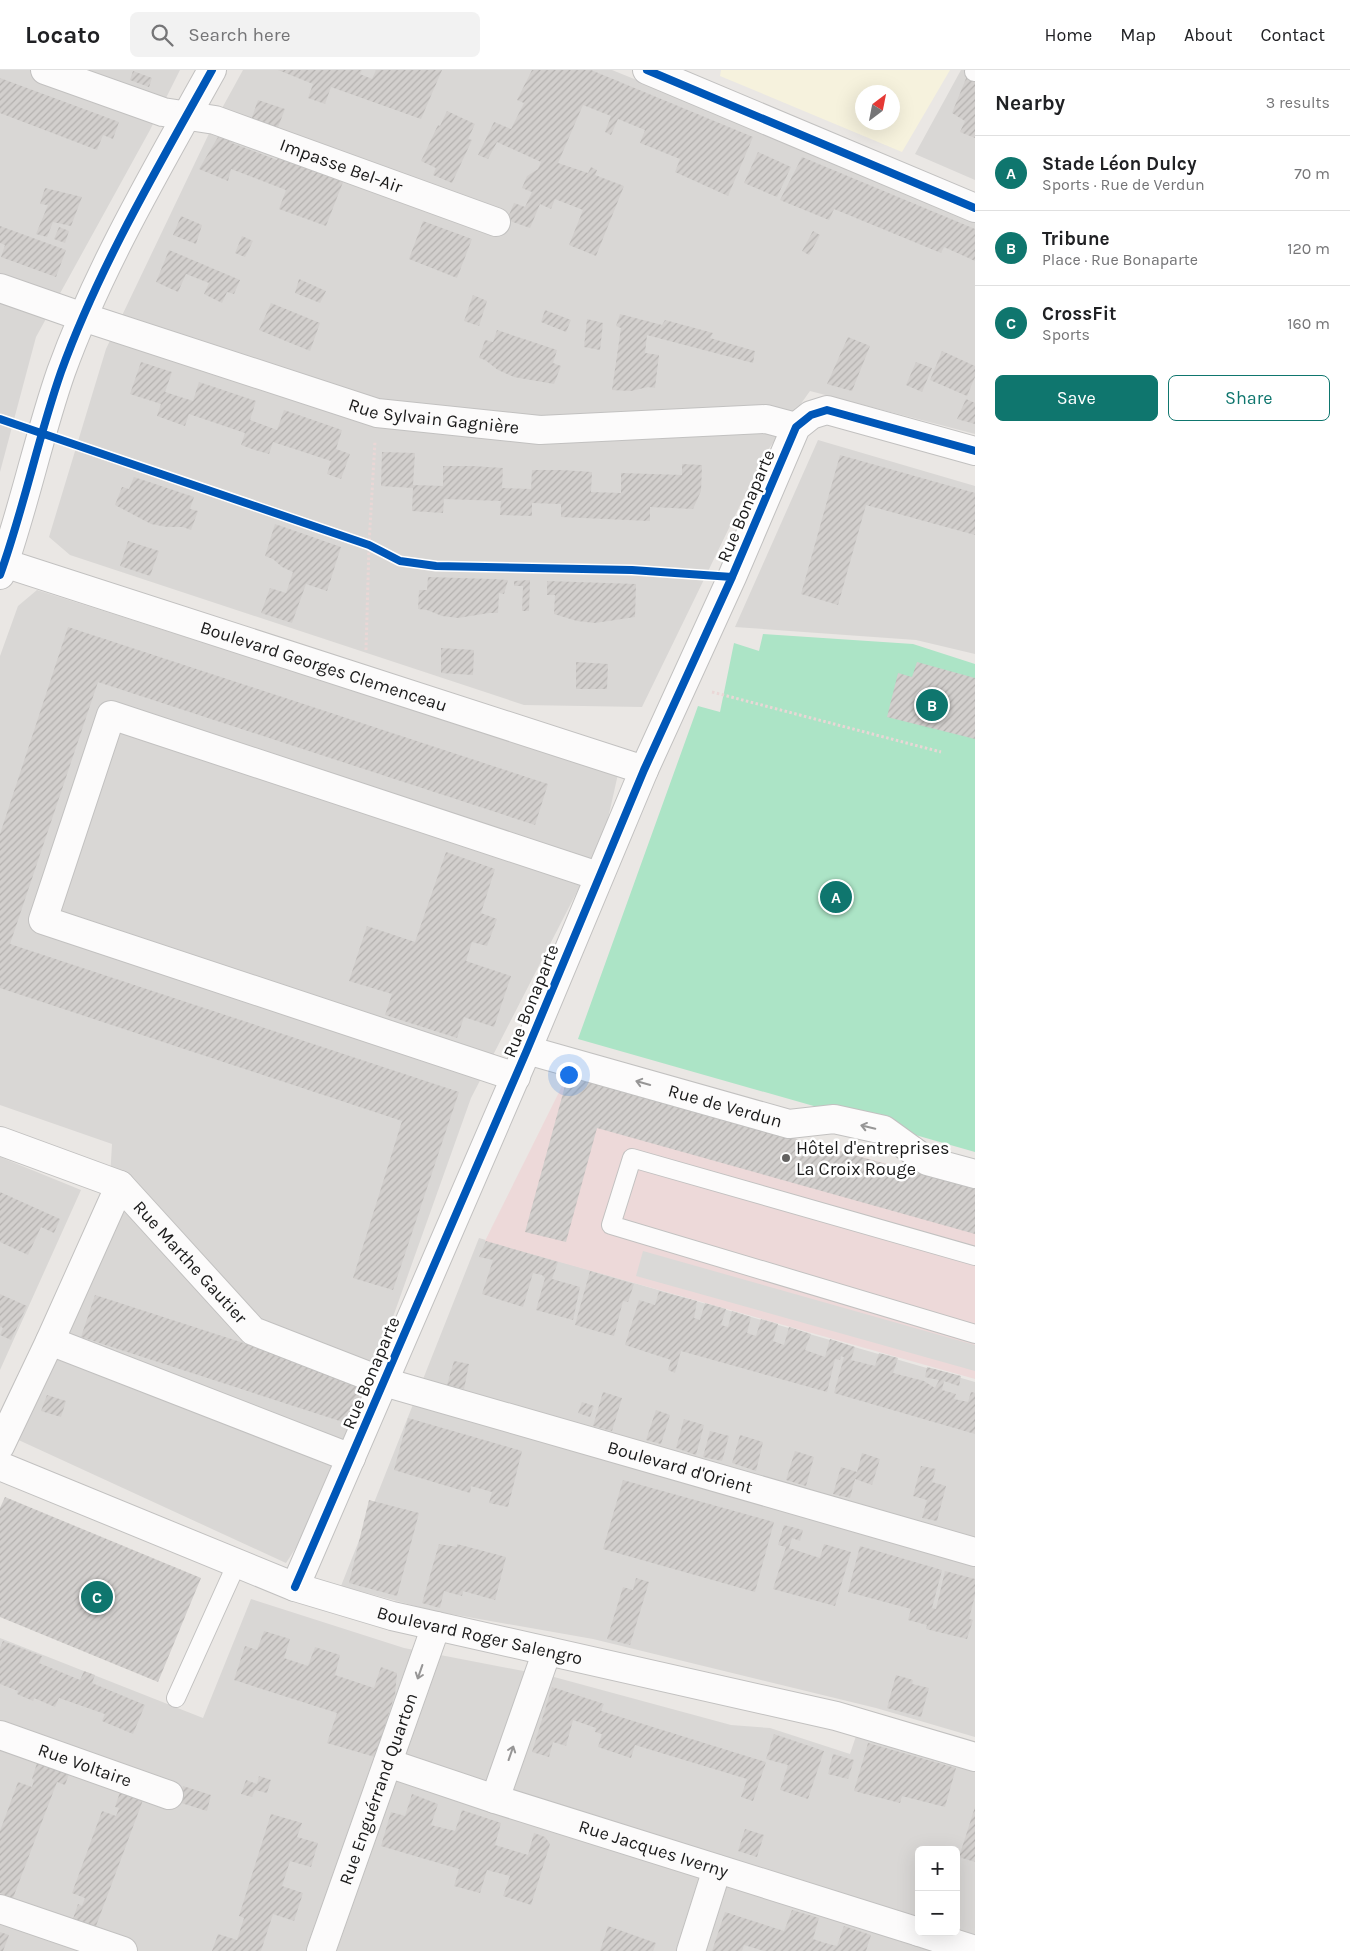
<!DOCTYPE html>
<html lang="en">
<head>
<meta charset="utf-8">
<style>
  body { margin:0; font-family:Karla,sans-serif; background:#f2f2f2; color:#202124 }
  .controls { position:absolute; right:15px; bottom:15px; display:grid; overflow:hidden; border-radius:8px; box-shadow:0 5px 20px #0002 }
  .controls button { width:45px; height:45px; display:grid; place-items:center; padding:0; border:0; border-bottom:1px solid #e0e0e0; background:#fff; color:#202124; font:25px sans-serif }
  .compass { position:absolute; left:855px; top:15px; width:45px; height:45px; border-radius:50%; background:#fff; box-shadow:0 5px 20px #0002; rotate:32deg }
  .you { position:absolute; left:568px; top:1004px; width:18px; height:18px; margin:-12px; border:4px solid #fff; border-radius:50%; background:#1a73e8; box-shadow:0 0 0 8px #1a73e833 }
  .badge { display:grid; place-items:center; width:32px; height:32px; border-radius:50%; background:#0f766e; color:#fff; font-size:16px; font-weight:700 }
  .pin { position:absolute; translate:-50% -50%; border:2px solid #fff; box-shadow:0 1px 5px #0006 }
  .list { margin:0; padding:0; list-style:none }
  h2 { display:flex; justify-content:space-between; align-items:center; height:65px; margin:0; padding:0 20px; font-size:21px }
  h2 small { font-size:16px; font-weight:400; color:#757577 }
  .list li { display:grid; grid-template-columns:32px 1fr auto; gap:15px; align-items:center; box-sizing:border-box; height:75px; padding:0 20px; border-top:1px solid #e0e0e0 }
  .list b { display:block; font-size:19px; white-space:nowrap }
  .list p { margin:0; font-size:16px; white-space:nowrap; color:#757577 }
  .list em { font-size:16px; font-style:normal; color:#757577 }
  .actions { display:flex; gap:10px; padding:15px 20px }
  .actions a { flex:1; padding:11px 0; border:1px solid #0f766e; border-radius:8px; text-align:center; font-size:18px; color:#0f766e }
  .actions .main { background:#0f766e; color:#fff }
  .icon { flex:none; width:28px; height:28px; fill:none; stroke:currentColor; stroke-width:2; stroke-linecap:round; stroke-linejoin:round }
  .map { position:relative; flex:none; width:975px; height:1881px; overflow:hidden }
  header { display:flex; align-items:center; gap:30px; box-sizing:border-box; height:70px; padding:0 25px; background:#fff; border-bottom:1px solid #e0e0e0 }
  header strong { font-size:24px }
  nav { display:flex; gap:28px; margin-inline-start:auto; font-size:18px }
  .search { width:350px; height:45px; background:#f2f2f2; display:flex; align-items:center; gap:12px; box-sizing:border-box; padding:0 18px; border-radius:8px; color:#757577; font-size:19px }
  main { display:flex }
  aside { flex:1; background:#fff }
  .map>svg:first-child { display:block }
</style>
</head>
<body>
<header>
<strong>Locato</strong>
<div class="search"><svg class="icon" aria-label="search" viewBox="0 0 24 24"><circle cx="10" cy="10" r="6"/><path d="M15 15l6 6"/></svg>Search here</div>
<nav><a>Home</a><a>Map</a><a>About</a><a>Contact</a></nav>
</header>
<main>
<div class="map">
<svg width="975" height="1881" viewBox="0 0 975 1881">
  <defs>
    <pattern id="building-hatch" width="6" height="6" patternUnits="userSpaceOnUse" patternTransform="scale(1.25)"><rect width="6" height="6" fill="#d2cfcd"/><path d="M-1 1l2-2M0 6l6-6M5 7l2-2" fill="none" stroke="#b4b1af"/></pattern>
  </defs>
  <rect width="100%" height="100%" fill="#eae7e4"/>
  <path fill="#d9d7d5" fill-rule="evenodd" d="M0,0H180L150,60L36,267L0,402Z
    M243,0H612L713,41L975,152V364L810,321L765,384L642,637L524,635L70,485L49,467L106,279L215,51Z
    M961,0H975V110L915,84Z
    M818,370L975,416V584L916,570L735,557Z
    M37,520L618,704L603,771L471,1028L352,1362L304,1465L286,1493L12,1367L107,1162L112,1074L0,1035V586L18,536Z
    M0,1087L81,1120L0,1300Z
    M479,1168L975,1312V1667L876,1638L593,1569L434,1541L341,1516Z
    M251,1529L404,1578L554,1607L731,1655L770,1658L850,1684L857,1663L975,1702V1881H0V1568L203,1648ZM919,1780H956V1862H919Z"/>
  <path fill="#edd9d9" d="M567,1006L975,1118V1309L485,1171Z"/>
  <path fill="#f6f2dd" fill-rule="evenodd" d="M721,0H950L902,82L720,6ZM862,22H892V52H862Z"/>
  <path fill="#ace4c6" d="M763,564L913,574L975,594V1082L578,969L698,636L720,642L734,573L759,581Z"/>
  <path fill="#dad9d7" d="M643,1181L975,1275V1301L636,1206Z"/>
  <path fill="url(#building-hatch)" d="M278,0H362L360,4L372,9L376,0H442L421,49L331,17L325,34L308,28L313,14Z
    M532,0H591L753,67L728,126L675,102L680,89L640,73L645,60L618,49L611,65L605,62L611,46L583,35L558,93L588,103L591,97L597,100L595,105L624,116L596,186L569,175L583,140L555,129L551,139L540,134L530,158L507,150L514,133L525,137L532,122L522,118L527,106L538,99L541,92L497,72L488,89L478,85L494,52L511,59L524,33L517,30Z
    M133,1L152,8L149,17L130,10Z
    M967,6L975,10V68L960,62L965,51L952,43Z
    M0,8L119,52L113,69L103,65L97,80L0,43Z
    M258,30L285,39L275,65L249,56Z
    M447,41L475,54L468,69L472,70L452,113L433,105L436,98L421,91L438,55L440,56Z
    M221,62L235,67L232,73L277,90L279,84L345,107L326,156L279,139L286,120L231,99L228,111L199,99Z
    M758,82L791,97L777,127L744,113Z
    M802,87L975,159V191L944,177L941,183L834,139L829,150L780,130Z
    M45,118L82,127L71,156L53,152L47,167L36,164L48,135L40,134Z
    M181,146L202,155L196,174L173,165Z
    M423,151L472,169L457,208L409,189Z
    M0,156L66,180L56,207L1,187L5,175L0,173Z
    M59,157L69,161L65,173L54,169Z
    M813,161L820,165L809,185L802,181Z
    M242,166L253,171L245,187L235,183Z
    M169,180L240,210L234,224L227,222L222,233L204,224L209,213L186,204L178,222L156,212Z
    M299,209L326,221L320,233L295,223Z
    M473,225L487,231L479,256L464,251Z
    M271,233L320,253L310,281L259,260Z
    M545,240L571,250L566,262L541,252Z
    M620,244L662,255L665,250L713,263L710,268L755,281L753,293L647,265L645,283L659,285L655,318L648,317L631,321L612,320L621,258L616,256Z
    M587,249L603,253L600,280L584,277Z
    M497,260L557,280L553,293L561,296L554,314L514,307L498,300L485,290L479,288L485,270L493,272Z
    M848,267L870,276L852,321L827,314Z
    M942,281L975,296V307L967,326L930,310Z
    M141,292L172,302L165,322L193,331L199,312L256,331L250,350L277,360L284,340L342,360L336,379L350,384L341,409L327,404L331,391L273,372L269,384L255,380L241,375L245,363L189,344L185,356L157,346L161,334L130,324Z
    M916,292L932,298L922,322L906,315Z
    M966,329L975,333V354L957,349Z
    M382,382L415,383L413,415L443,416V396H472L503,398L502,418L531,419L532,400H561L592,402L591,422L621,423V403L682,405V394L702,395L701,421L693,439L650,437V451L561,447V434L532,433V446L500,445L501,431L444,429L443,443L412,441L413,418L381,416Z
    M840,385L975,423V465L866,435L838,535L801,524Z
    M134,407L194,427L190,439L198,441L191,460L183,457H167L151,454L115,435L122,417L129,419Z
    M275,454L341,477L327,521L306,514L292,553L261,543L270,518L286,523L293,502L282,497L273,489L265,486Z
    M128,471L159,481L150,506L120,496Z
    M428,507L491,509L508,510L504,524L499,523L498,543H489L458,548L442,546L427,540L418,539L419,520H427Z
    M530,510L529,541H522L523,516H514V511Z
    M547,511L636,514L635,547L595,553L577,551L554,544L555,525H547Z
    M68,557L548,714L535,755L98,612L10,874L459,1022L393,1220L353,1208L402,1051L0,918V764Z
    M441,578L474,580L473,605L441,603Z
    M576,592L608,594L607,619H576Z
    M917,592L975,608V669L887,647L898,603L912,607Z
    M446,782L495,799L481,843L497,849L487,876L472,872L466,891L511,906L494,957L464,947L457,968L385,945L392,924L349,911L367,856L415,872Z
    M568,1005L975,1119V1164L597,1058L566,1172L525,1162Z
    M0,1122L60,1149L54,1163L41,1157L28,1185L0,1172Z
    M486,1171L558,1192L552,1209L580,1217L573,1250L536,1240L545,1208L542,1205L533,1203L523,1237L482,1224L493,1190L479,1187Z
    M590,1201L634,1214L628,1232L623,1231L614,1266L575,1255Z
    M659,1221L697,1231L694,1248L700,1250L705,1233L726,1239L721,1255L728,1257L732,1241L751,1247L747,1263L756,1266L761,1249L778,1254L773,1271L784,1275L789,1257L811,1264L805,1280L825,1287L830,1269L855,1277L851,1290L875,1296L879,1283L898,1288L893,1303L924,1311L935,1318L939,1310L925,1307L927,1297L961,1306L959,1316L944,1311L942,1320L956,1324L954,1329L968,1332L971,1322L975,1323V1364L834,1323L844,1287L841,1286L840,1290L835,1289L827,1322L681,1281L675,1303L668,1300L671,1290L625,1275L639,1230L655,1235Z
    M0,1224L27,1236L11,1270L0,1265L3,1258L0,1256Z
    M95,1225L364,1312L349,1354L81,1267Z
    M454,1291L469,1294L464,1319L447,1315Z
    M603,1322L622,1328L612,1361L593,1356Z
    M47,1325L66,1331L61,1347L41,1341Z
    M582,1332L594,1336L590,1347L578,1343Z
    M656,1340L670,1345L661,1374L646,1370Z
    M408,1348L522,1381L508,1437L489,1433L492,1422L471,1416L470,1423L394,1400Z
    M684,1349L704,1355L696,1385L676,1378Z
    M710,1361L729,1366L722,1391L703,1387Z
    M740,1365L763,1372L756,1401L732,1393Z
    M795,1381L814,1387L806,1416L786,1410Z
    M862,1383L880,1389L872,1415L855,1409L850,1428L833,1424L841,1397L857,1402Z
    M921,1396L936,1399L932,1412L946,1416L937,1451L922,1448L927,1430L913,1426Z
    M623,1410L774,1452L755,1522L603,1479Z
    M5,1427L201,1508L158,1612L0,1547V1438Z
    M369,1430L419,1443L397,1526L349,1513Z
    M784,1455L803,1460L800,1471L792,1468L789,1478L820,1488L824,1474L851,1482L835,1536L773,1519L786,1477L778,1475Z
    M439,1474L457,1477V1474L506,1487L495,1530L463,1521L462,1526L444,1521L440,1538L422,1533Z
    M860,1476L942,1500L932,1538L936,1539L945,1501L975,1509V1525L969,1549L973,1550L967,1569L926,1559L927,1555L908,1550L911,1539L848,1522Z
    M636,1508L649,1512L630,1575L607,1569L623,1517L633,1520Z
    M264,1561L290,1569L284,1588L308,1596L315,1577L340,1585L335,1605L374,1618L381,1597L397,1603L395,1624L375,1687L327,1673L337,1643L234,1610L245,1576L257,1580Z
    M3,1571L42,1586L39,1593L80,1610L84,1601L95,1605L92,1613L145,1635L133,1664L102,1651L105,1644L59,1628L55,1637L34,1628L33,1631L17,1624L18,1621L0,1614V1578Z
    M896,1605L913,1610L912,1614L929,1618L921,1647L887,1638Z
    M552,1617L604,1634L601,1641L766,1692L753,1731L741,1727L747,1709L635,1675L631,1688L598,1677L602,1664L595,1662L596,1658L573,1650L566,1676L553,1672L549,1687L532,1682Z
    M774,1664L824,1681L808,1729L780,1720L788,1695L766,1689Z
    M868,1673L956,1698L945,1737L902,1726L900,1733L854,1721Z
    M833,1684L854,1690L848,1709L828,1704Z
    M37,1693L69,1704L65,1715L57,1712L13,1828L0,1823V1761L18,1712L32,1717L34,1710L32,1709Z
    M259,1706L271,1710L267,1723L255,1720L252,1727L241,1724L246,1710L257,1714Z
    M183,1716L211,1725L207,1741L178,1732Z
    M120,1722L143,1730L96,1856L73,1849L78,1834L82,1836L85,1828L72,1823L102,1741L116,1746L119,1738L115,1737Z
    M412,1724L438,1734L431,1755L455,1761L462,1740L501,1753L495,1775L528,1785L534,1763L545,1767L550,1774L531,1835L503,1826L510,1806L487,1800L480,1823L454,1816L459,1799L381,1776L391,1742L405,1746Z
    M975,1737V1792L959,1787Z
    M271,1744L302,1753L297,1767L318,1773L311,1797L290,1791L282,1816L303,1823L294,1851L273,1844L261,1881H212L218,1864L237,1870L244,1848L239,1846Z
    M745,1759L764,1765L757,1787L738,1781Z
    M792,1840L819,1848L813,1869L825,1873L837,1876L844,1856L871,1865L866,1881H764L744,1875L742,1881H712L725,1842L784,1861Z
    M608,1856L656,1873L653,1881H600Z
    M0,1862L9,1865L3,1881H0Z"/>
  <g fill="none" stroke-linecap="round" stroke-linejoin="round">
    <g stroke="#c2c1c0" stroke-width="20">
      <path id="service" d="M974,2H975
        M975,1186L632,1088L611,1155L975,1264
        M176,1628L237,1493"/>
    </g>
    <g stroke="#c2c1c0" stroke-width="30">
      <g id="minor">
        <path id="s1" d="M45,0L163,42L215,50L496,152"/>
        <path d="M647,0L975,138"/>
        <path id="s2" d="M0,218L83,247L377,343L540,360L766,349L796,357"/>
        <path id="s3" d="M4,493L644,700"/>
        <path d="M0,505C24,438 38,368 61,302C99,197 158,97 212,0"/>
        <path id="s4" d="M527,980L789,1054L834,1049L884,1060L927,1091L975,1104"/>
        <path d="M516,1007L43,850L111,645L598,806"/>
        <path id="s5" d="M0,1071L120,1115L253,1261L384,1312L975,1482"/>
        <path d="M50,1271L351,1388"/>
        <path d="M0,1376L50,1271L120,1115"/>
        <path id="s6" d="M0,1396L295,1517L392,1546L836,1646L975,1687"/>
        <path d="M295,1517L527,980L644,700L732,507L796,357L811,345L827,340L975,381"/>
        <path id="s7" d="M0,1665L169,1725"/>
        <path id="s8" d="M388,1693L495,1729L919,1862"/>
        <path d="M495,1729L547,1581"/>
        <path d="M0,1839L123,1881"/>
        <path d="M919,1862L975,1880"/>
        <path id="s9" d="M321,1881L436,1556"/>
        <path d="M691,1881L717,1799"/>
      </g>
    </g>
    <path stroke="#ead7d6" stroke-width="3" stroke-dasharray="2.5 2.5" stroke-linecap="butt" d="M366,580L369,475L375,371
      M712,622L941,682"/>
    <use href="#service" stroke="#fcfbfb" stroke-width="18"/>
    <use href="#minor" stroke="#fcfbfb" stroke-width="28"/>
    <g stroke="#fff" stroke-width="11">
      <path id="cycleway" d="M647,0L975,138
        M0,349L369,475L400,491L436,496L632,500L732,507
        M0,505C24,438 38,368 61,302C99,197 158,97 212,0
        M295,1517L527,980L644,700L732,507L796,357L811,345L827,340L975,381"/>
    </g>
    <use href="#cycleway" stroke="#0057b8" stroke-width="8"/>
  </g>
  <defs><path id="oneway-shaft" d="M-6 0H5M1.5-3L5.5 0L1.5 3" fill="none" stroke-width="1.6" stroke-linecap="round" stroke-linejoin="round" transform="scale(1.25)"/></defs>
  <g stroke="#979696">
    <use href="#oneway-shaft" transform="translate(643 1013) rotate(-164)"/>
    <use href="#oneway-shaft" transform="translate(868 1057) rotate(-167)"/>
    <use href="#oneway-shaft" transform="translate(420 1602) rotate(109)"/>
    <use href="#oneway-shaft" transform="translate(511 1683) rotate(-71)"/>
  </g>
  <circle fill="#636261" stroke="#fff" stroke-width="2" cx="786" cy="1088" r="5"/>
  <g text-anchor="middle" stroke-width="5" stroke-linejoin="round" paint-order="stroke">
    <g font-size="18" fill="#1b1b1b" stroke="#fff">
      <text dy="6" stroke="none"><textPath href="#s1" startOffset="312">Impasse Bel-Air</textPath></text>
      <text dy="6" stroke="none"><textPath href="#s2" startOffset="454">Rue Sylvain Gagnière</textPath></text>
      <text transform="translate(746 436) rotate(-67)" y="6">Rue Bonaparte</text>
      <text dy="6" stroke="none"><textPath href="#s3" startOffset="336">Boulevard Georges Clemenceau</textPath></text>
      <text transform="translate(531 931) rotate(-68)" y="6">Rue Bonaparte</text>
      <text dy="6" stroke="none"><textPath href="#s4" startOffset="206">Rue de Verdun</textPath></text>
      <text dy="6" stroke="none"><textPath href="#s5" startOffset="232">Rue Marthe Gautier</textPath></text>
      <text transform="translate(371 1303) rotate(-67)" y="6">Rue Bonaparte</text>
      <text dy="6" stroke="none"><textPath href="#s5" startOffset="774">Boulevard d'Orient</textPath></text>
      <text dy="6" stroke="none"><textPath href="#s6" startOffset="510">Boulevard Roger Salengro</textPath></text>
      <text dy="6" stroke="none"><textPath href="#s7" startOffset="90">Rue Voltaire</textPath></text>
      <text dy="6" stroke="none"><textPath href="#s9" startOffset="172">Rue Enguérrand Quarton</textPath></text>
      <text dy="6" stroke="none"><textPath href="#s8" startOffset="279">Rue Jacques Iverny</textPath></text>
    </g>
    <g font-size="18" fill="#1b1b1b" stroke="#fff" text-anchor="start">
      <text x="796" y="1084">Hôtel d'entreprises<tspan x="796" dy="21">La Croix Rouge</tspan></text>
    </g>
  </g>
</svg>
<div class="controls">
<button>+</button>
<button>−</button>
</div>
<svg class="compass" viewBox="-18 -18 36 36"><path d="M0-13l5 13h-10z" fill="#e53935"/><path d="M0 13l5-13h-10z" fill="#757577"/></svg>
<div class="you"></div>
<div class="pin badge" style="left:836px;top:827px">A</div>
<div class="pin badge" style="left:932px;top:635px">B</div>
<div class="pin badge" style="left:97px;top:1527px">C</div>
</div>
<aside>
<h2>Nearby<small>3 results</small></h2>
<ul class="list">
<li><span class="badge">A</span><div><b>Stade Léon Dulcy</b><p>Sports · Rue de Verdun</p></div><em>70 m</em></li>
<li><span class="badge">B</span><div><b>Tribune</b><p>Place · Rue Bonaparte</p></div><em>120 m</em></li>
<li><span class="badge">C</span><div><b>CrossFit</b><p>Sports</p></div><em>160 m</em></li>
</ul>
<div class="actions"><a class="main">Save</a><a>Share</a></div>
</aside>
</main>
</body>
</html>
